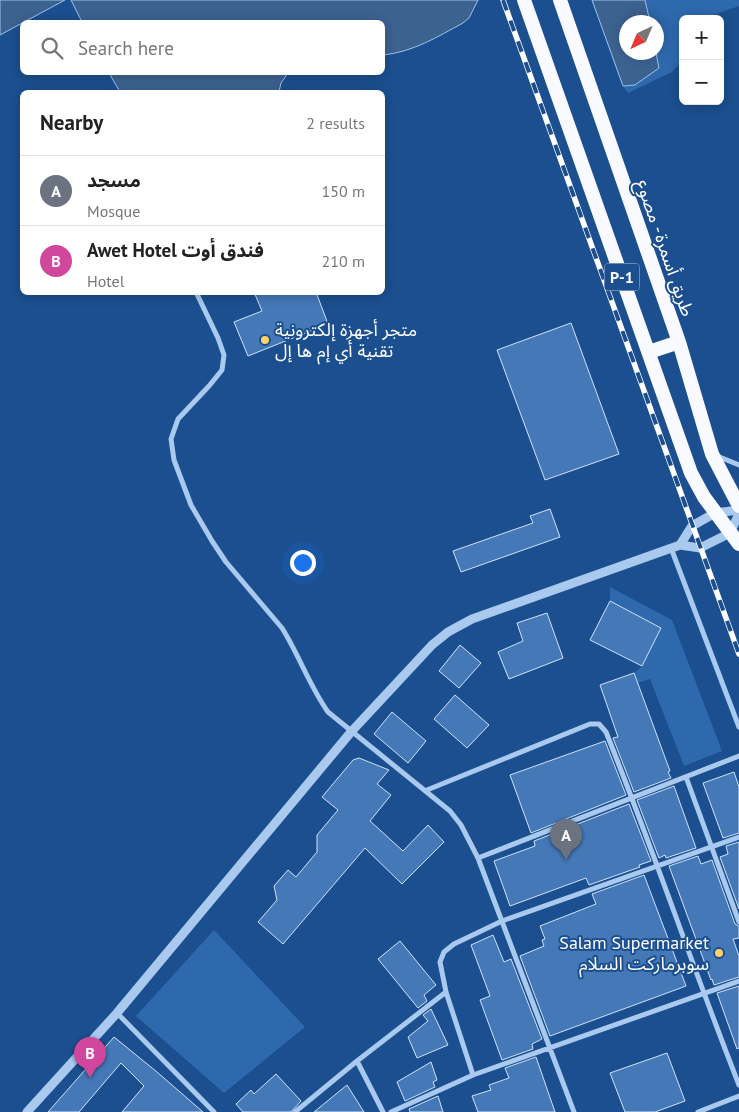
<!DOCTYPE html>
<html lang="en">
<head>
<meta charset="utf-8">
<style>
  body { margin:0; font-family:"PT Sans","Noto Sans Arabic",sans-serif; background:#f6f6f6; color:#222 }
  .controls { position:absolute; right:15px; top:15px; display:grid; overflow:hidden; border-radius:8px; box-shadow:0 2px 12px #0003 }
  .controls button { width:45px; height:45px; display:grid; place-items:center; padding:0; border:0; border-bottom:1px solid #e0e0e0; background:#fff; color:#222; font:25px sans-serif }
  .compass { position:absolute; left:619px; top:15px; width:45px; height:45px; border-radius:50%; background:#fff; box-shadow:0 2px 12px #0003; rotate:224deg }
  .you { position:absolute; left:302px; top:562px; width:18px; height:18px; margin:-12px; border:4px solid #fff; border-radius:50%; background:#1a73e8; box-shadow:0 0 0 8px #1a73e833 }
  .badge { display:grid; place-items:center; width:32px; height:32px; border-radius:50%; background:#857141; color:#fff; font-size:16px; font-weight:700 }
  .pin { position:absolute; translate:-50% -41px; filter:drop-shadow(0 1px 2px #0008) }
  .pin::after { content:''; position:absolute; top:26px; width:18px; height:15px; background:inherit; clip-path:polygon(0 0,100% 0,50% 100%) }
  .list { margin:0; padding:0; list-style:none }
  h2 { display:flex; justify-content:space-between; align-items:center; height:65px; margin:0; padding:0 20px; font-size:21px }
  h2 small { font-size:16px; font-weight:400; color:#767676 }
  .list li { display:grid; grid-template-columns:32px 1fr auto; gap:15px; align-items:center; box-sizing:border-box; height:70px; padding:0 20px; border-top:1px solid #e0e0e0 }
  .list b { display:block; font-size:19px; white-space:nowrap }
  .list p { margin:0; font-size:16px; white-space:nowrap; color:#767676 }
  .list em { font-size:16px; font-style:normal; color:#767676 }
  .icon { flex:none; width:28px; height:28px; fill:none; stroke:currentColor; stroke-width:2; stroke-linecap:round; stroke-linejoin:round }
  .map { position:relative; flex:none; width:739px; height:1112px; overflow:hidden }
  .search { position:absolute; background:#fff; box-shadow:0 2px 12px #0003; left:20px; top:20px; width:365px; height:55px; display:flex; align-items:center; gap:12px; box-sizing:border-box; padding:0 18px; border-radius:8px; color:#767676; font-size:19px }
  .panel { position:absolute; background:#fff; box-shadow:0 2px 12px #0003; left:20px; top:90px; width:365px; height:205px; border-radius:8px }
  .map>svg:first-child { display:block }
</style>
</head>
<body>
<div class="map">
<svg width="739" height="1112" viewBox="0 0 739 1112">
  <rect width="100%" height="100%" fill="#1b4f8f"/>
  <path fill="#2e69ad" d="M645,0H739V6L702,19H683L681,62L672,72L628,93L623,86L635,85L659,67L656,53V22H650Z
    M610,587L672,620L722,751L684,766L650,679L638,683L634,673L642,666L661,628L610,601Z
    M214,930L305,1027L224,1093L136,1016Z"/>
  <path fill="#3c6290" stroke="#9cc4f0" d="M0,0H65L0,35Z
    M71,0H478L469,18L463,23C437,37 413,52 383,55L382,22H82Z
    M592,0H645L650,22H626V52L656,53L659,68L635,85L623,86Z
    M109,73H288L281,83L279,92H120Z"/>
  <path fill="#4478b7" stroke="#cfe3fa" d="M254,292H316L328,324L248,356L234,322L262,311Z
    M571,323L619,454L545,480L497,350Z
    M550,509L560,537L461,572L453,551L533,523L530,516Z
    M610,601L661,628L642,666L590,640Z
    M547,613L563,658L509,679L498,652L523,641L517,623Z
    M460,645L481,663L459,688L439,671Z
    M634,673L670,771L668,772L671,778L634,792L613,738L618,737L600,685Z
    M455,695L489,725L467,748L434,719Z
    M392,712L426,741L408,763L374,734Z
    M605,741L626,795L531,833L510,775Z
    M359,758L389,770L377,784L391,795L370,821L403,851L428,825L444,842L402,884L365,848L283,944L258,922L277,900L274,886L288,870L296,877L317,852V835L338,810L322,797L353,760Z
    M734,772L739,787V833L723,838L703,783Z
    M674,786L696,848L666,858L665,855L659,858L637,800Z
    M629,804L651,861L639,865L640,867L589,885L586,878L510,906L494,861L535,846L534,841Z
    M739,842V909L720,857L728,854L726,846Z
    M698,856L701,864L712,860L735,924L739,926V938L733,939L739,956V977L714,985L712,979L711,980L669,866Z
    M644,875L686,986L550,1036L520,956L544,946L542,940L545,939L540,926L596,904L592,894Z
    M493,935L504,962L511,959L542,1039L532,1044L533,1049L502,1060L480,1000L490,996L471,945Z
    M400,941L436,985L424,995L427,1001L418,1008L378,959Z
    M739,986V1048L737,1049L717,993Z
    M431,1009L448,1045L417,1058L408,1037L428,1021L423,1015Z
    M114,1037L157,1072L203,1112H122L144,1086L121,1063L79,1112H48Z
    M667,1053L685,1101L655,1112H625L610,1073Z
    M536,1057L555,1112H478L472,1096L491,1090L489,1085L509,1078L505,1068Z
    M431,1062L437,1080L433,1082L435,1087L405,1101L397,1082Z
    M276,1074L301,1101L291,1112H243L236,1104L251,1090L254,1094Z
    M347,1085L364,1112H314Z
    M438,1096L443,1112H410L409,1109Z"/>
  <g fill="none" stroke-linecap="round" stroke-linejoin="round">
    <path stroke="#a9c9ee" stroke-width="5" d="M196,292L218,338L224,355L222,370L209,386L178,419L171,439L174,460L191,505L212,541L226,562L282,628C299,655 309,685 328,712L450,811L461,825L478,858L574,1112
      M717,456L739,465
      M671,548L739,727
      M686,777L739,922
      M427,790L590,724H599L606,732C653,849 693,968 739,1085
      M478,858L739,756
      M117,1013L214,1112
      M357,1061L383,1112
      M473,1075L446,992L440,962L444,952L454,944L502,921L739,837
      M295,1112L357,1061L446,992
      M391,1112L473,1075L739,981
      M698,1112L739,1096"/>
    <path stroke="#a9c9ee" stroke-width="9" d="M680,545L700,548L730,533L739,514
      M27,1112L117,1013L351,732L432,645L448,632L472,619L680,545L692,526L715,513L739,510"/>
    <path stroke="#f8faff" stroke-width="14" d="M524,0L691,473L704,497L739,544
      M560,0L679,342L712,454L739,506
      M649,352L679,342"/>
    <g stroke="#fff" stroke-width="5.5">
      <path id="rail" d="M503,0L739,654"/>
    </g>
    <use href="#rail" stroke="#1b4f8f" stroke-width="4" stroke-dasharray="11" stroke-linecap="butt"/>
  </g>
  <g fill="#ffd166" stroke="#1b4f8f" stroke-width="2">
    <circle cx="265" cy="340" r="5"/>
    <circle cx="719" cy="953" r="5"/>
  </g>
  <g text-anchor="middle" stroke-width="4" stroke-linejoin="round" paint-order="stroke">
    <rect fill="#1b4f8f" stroke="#bbcadd" stroke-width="1" x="604.5" y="263.5" width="35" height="27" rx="4"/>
    <g font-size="16" font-weight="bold" fill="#fff">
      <text x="622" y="283">P-1</text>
    </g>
    <g font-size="18" fill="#fff" stroke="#1b4f8f">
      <text transform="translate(665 248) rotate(71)" y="6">طريق أسمرة - مصوع</text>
    </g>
    <g font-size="18" fill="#fff" stroke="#1b4f8f" text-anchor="start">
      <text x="275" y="336">متجر أجهزة إلكترونية<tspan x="275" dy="21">تقنية أي إم ها إل</tspan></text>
      <text x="709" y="949" text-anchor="end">Salam Supermarket<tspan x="709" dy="21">سوبرماركت السلام</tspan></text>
    </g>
  </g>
</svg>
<div class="controls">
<button>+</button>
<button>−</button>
</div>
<svg class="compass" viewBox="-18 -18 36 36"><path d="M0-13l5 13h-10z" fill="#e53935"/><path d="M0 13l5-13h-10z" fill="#767676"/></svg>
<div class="you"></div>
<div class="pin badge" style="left:566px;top:860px;background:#6b7280">A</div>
<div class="pin badge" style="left:90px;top:1078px;background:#d1479c">B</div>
<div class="search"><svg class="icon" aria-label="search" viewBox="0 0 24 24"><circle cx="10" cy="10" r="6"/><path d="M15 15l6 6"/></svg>Search here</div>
<section class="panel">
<h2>Nearby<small>2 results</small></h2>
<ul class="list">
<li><span class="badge" style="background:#6b7280">A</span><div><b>مسجد</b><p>Mosque</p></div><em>150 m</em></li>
<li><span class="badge" style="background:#d1479c">B</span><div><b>Awet Hotel فندق أوت</b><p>Hotel</p></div><em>210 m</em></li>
</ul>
</section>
</div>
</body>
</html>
